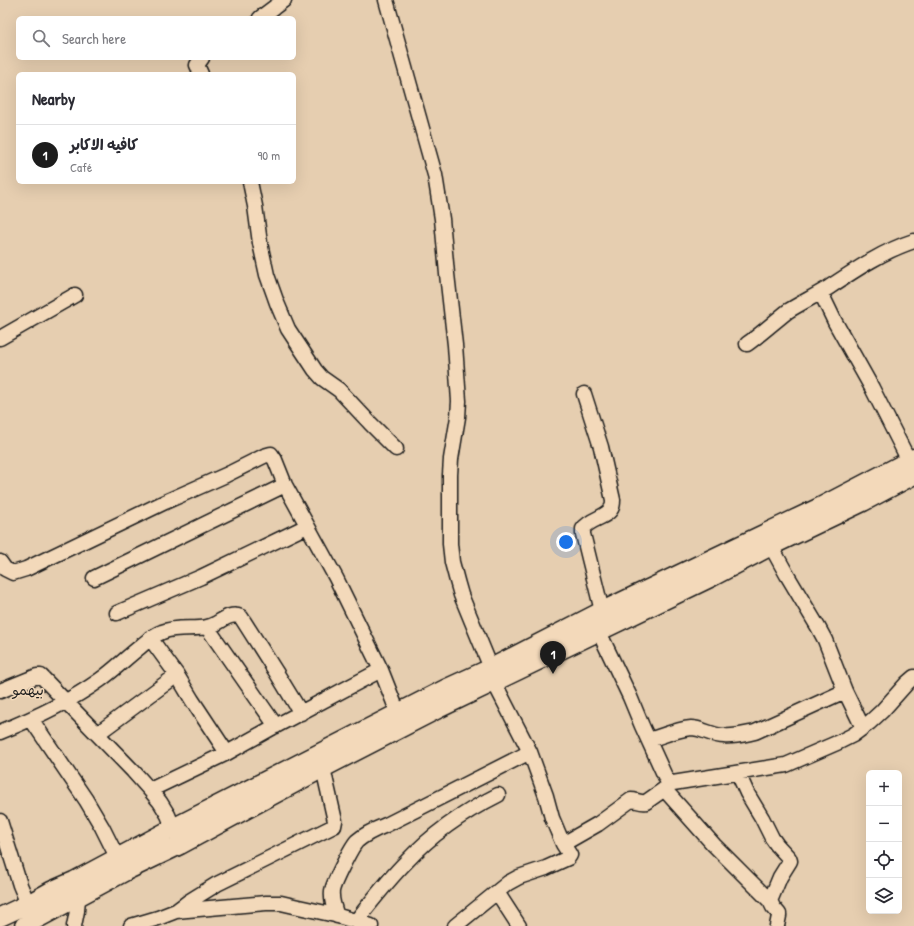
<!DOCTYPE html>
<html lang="en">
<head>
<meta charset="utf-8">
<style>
  body { margin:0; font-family:"Patrick Hand","Playpen Sans Arabic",sans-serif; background:#f7f7f7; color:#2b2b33 }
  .controls { position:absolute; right:12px; bottom:12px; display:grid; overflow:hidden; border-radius:6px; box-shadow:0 4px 16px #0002 }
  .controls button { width:36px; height:36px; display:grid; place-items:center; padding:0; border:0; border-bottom:1px solid #e1e1e2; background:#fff; color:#2b2b33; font:20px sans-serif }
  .you { position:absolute; left:566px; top:542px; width:14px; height:14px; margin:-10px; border:3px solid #fff; border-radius:50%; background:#1a73e8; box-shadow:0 0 0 6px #1a73e833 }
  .badge { display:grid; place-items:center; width:26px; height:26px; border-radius:50%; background:#1c1c1c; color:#fff; font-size:13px; font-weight:700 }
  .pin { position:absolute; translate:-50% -33px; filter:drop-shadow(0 1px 2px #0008) }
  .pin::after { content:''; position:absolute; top:21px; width:14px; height:12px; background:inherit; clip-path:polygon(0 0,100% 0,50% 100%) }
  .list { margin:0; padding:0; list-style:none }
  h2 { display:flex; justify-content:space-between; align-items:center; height:52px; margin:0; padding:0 16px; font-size:17px }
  h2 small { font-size:13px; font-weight:400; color:#7c7c81 }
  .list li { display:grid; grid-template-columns:26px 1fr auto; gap:12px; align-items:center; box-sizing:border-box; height:60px; padding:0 16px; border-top:1px solid #e1e1e2 }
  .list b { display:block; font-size:15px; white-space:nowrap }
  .list p { margin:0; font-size:13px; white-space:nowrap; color:#7c7c81 }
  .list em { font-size:13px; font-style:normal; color:#7c7c81 }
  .icon { flex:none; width:22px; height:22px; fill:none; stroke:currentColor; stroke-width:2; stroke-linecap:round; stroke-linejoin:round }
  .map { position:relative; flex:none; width:914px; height:926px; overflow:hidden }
  .search { position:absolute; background:#fff; box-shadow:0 4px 16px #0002; left:16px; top:16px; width:280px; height:44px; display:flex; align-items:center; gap:10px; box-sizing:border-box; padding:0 14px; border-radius:6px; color:#7c7c81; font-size:15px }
  .panel { position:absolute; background:#fff; box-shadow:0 4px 16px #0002; left:16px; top:72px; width:280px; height:112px; border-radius:6px }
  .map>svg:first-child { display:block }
</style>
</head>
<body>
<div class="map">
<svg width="914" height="926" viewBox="0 0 914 926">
  <rect width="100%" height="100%" fill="#e6ceb0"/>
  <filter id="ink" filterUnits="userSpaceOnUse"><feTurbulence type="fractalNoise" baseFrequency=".025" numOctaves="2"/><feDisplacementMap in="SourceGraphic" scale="8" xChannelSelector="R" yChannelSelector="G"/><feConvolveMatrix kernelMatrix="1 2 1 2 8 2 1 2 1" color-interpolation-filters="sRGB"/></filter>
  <g filter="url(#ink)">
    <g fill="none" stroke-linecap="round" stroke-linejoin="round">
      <g stroke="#1c1c1c" stroke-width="17">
        <path id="minor" d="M386,0L435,175L442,219L447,274L455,345L459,401L458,417L451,459L450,475V544L452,562L457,581L461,595L491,668L494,682L530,752L546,796L552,818L563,844L598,824L631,800C637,800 640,803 646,802L673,783L786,765L839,742L853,735L869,723L882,711L907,683L914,677
          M260,18L284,0
          M201,74L197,65L202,58
          M250,182L255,206L260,243L267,275L277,303L288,329L315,370L322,378L339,390L370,423L396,449
          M821,293L835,322L872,388L909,461
          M0,338L75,295
          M747,344C761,334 774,322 788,311C801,303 815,296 828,288C855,270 883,251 914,241
          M584,394L601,447L613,500C613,501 613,506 612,507C608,518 590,518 583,529V534L602,611
          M771,546L787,575L818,627L825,640L845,691L863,728
          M0,562L5,569L13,573L26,569L165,502L226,475L264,456L271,454L275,460L285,485L336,578L381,670L398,713
          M94,578L285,485
          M117,613L201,577L307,526
          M207,627L276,726
          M599,632L630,697L642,726L669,785
          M150,638L177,675L192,700L227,753
          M0,691L37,676H41L133,771L150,790L160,802L168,815L177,837
          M31,719L86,800L102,827L117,857
          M0,732C35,718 69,702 100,680C114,670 126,658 140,647C147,641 153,635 162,632C177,626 193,630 207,627C220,625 227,611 241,617L276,672L301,713
          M97,734L177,675
          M649,740C662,736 678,729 691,728C702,728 712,736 724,736C734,737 745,734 755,732L845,691
          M738,773L747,793L762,818L772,838L777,845L789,858L790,861L780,877L770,901L773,907L779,914V916L777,926
          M664,789L714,845L770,901
          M150,790L227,753L270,729L381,670
          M0,821L20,885L28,904
          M497,892L519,926
          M176,911L188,902L217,884L334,826L335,821L323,768
          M337,916C334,908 331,900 332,891C333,884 351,847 357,841C365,834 376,829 386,825L530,752
          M356,921C372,901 388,880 406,862C432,834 464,812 498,795
          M74,926L77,911L78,898
          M131,926L158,918L176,911L266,903H281L294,906L335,915L371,926
          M455,926L508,883L519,877L546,868L568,858L570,855L563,844"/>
      </g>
      <g stroke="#1c1c1c" stroke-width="21">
        <path id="major" d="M0,917L28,904L51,891L74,881L173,828L445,689L491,668L602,611L818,508L914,458
          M24,926L126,871L180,845L323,768L438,709L712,577L771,546L863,502L914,475"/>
      </g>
      <use href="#minor" stroke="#f3d9ba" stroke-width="14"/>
      <use href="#major" stroke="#f3d9ba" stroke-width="18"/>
    </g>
  </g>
  <g text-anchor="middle" stroke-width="3" stroke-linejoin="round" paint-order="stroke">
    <g font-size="14" fill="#1c1c1c" stroke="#f3d9ba">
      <text x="28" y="695">بيهمو</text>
    </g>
  </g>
</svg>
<div class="controls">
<button>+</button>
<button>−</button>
<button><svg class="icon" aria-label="locate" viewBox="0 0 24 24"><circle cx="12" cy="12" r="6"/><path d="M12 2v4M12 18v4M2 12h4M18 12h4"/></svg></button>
<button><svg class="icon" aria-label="layers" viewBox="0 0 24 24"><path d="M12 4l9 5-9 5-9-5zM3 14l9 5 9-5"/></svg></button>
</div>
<div class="you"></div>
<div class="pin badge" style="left:553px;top:674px">1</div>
<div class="search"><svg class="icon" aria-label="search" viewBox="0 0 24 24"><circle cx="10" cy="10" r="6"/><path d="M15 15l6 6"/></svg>Search here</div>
<section class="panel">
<h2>Nearby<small></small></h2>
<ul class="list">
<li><span class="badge">1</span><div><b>كافيه الاكابر</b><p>Café</p></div><em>90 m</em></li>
</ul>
</section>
</div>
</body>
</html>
